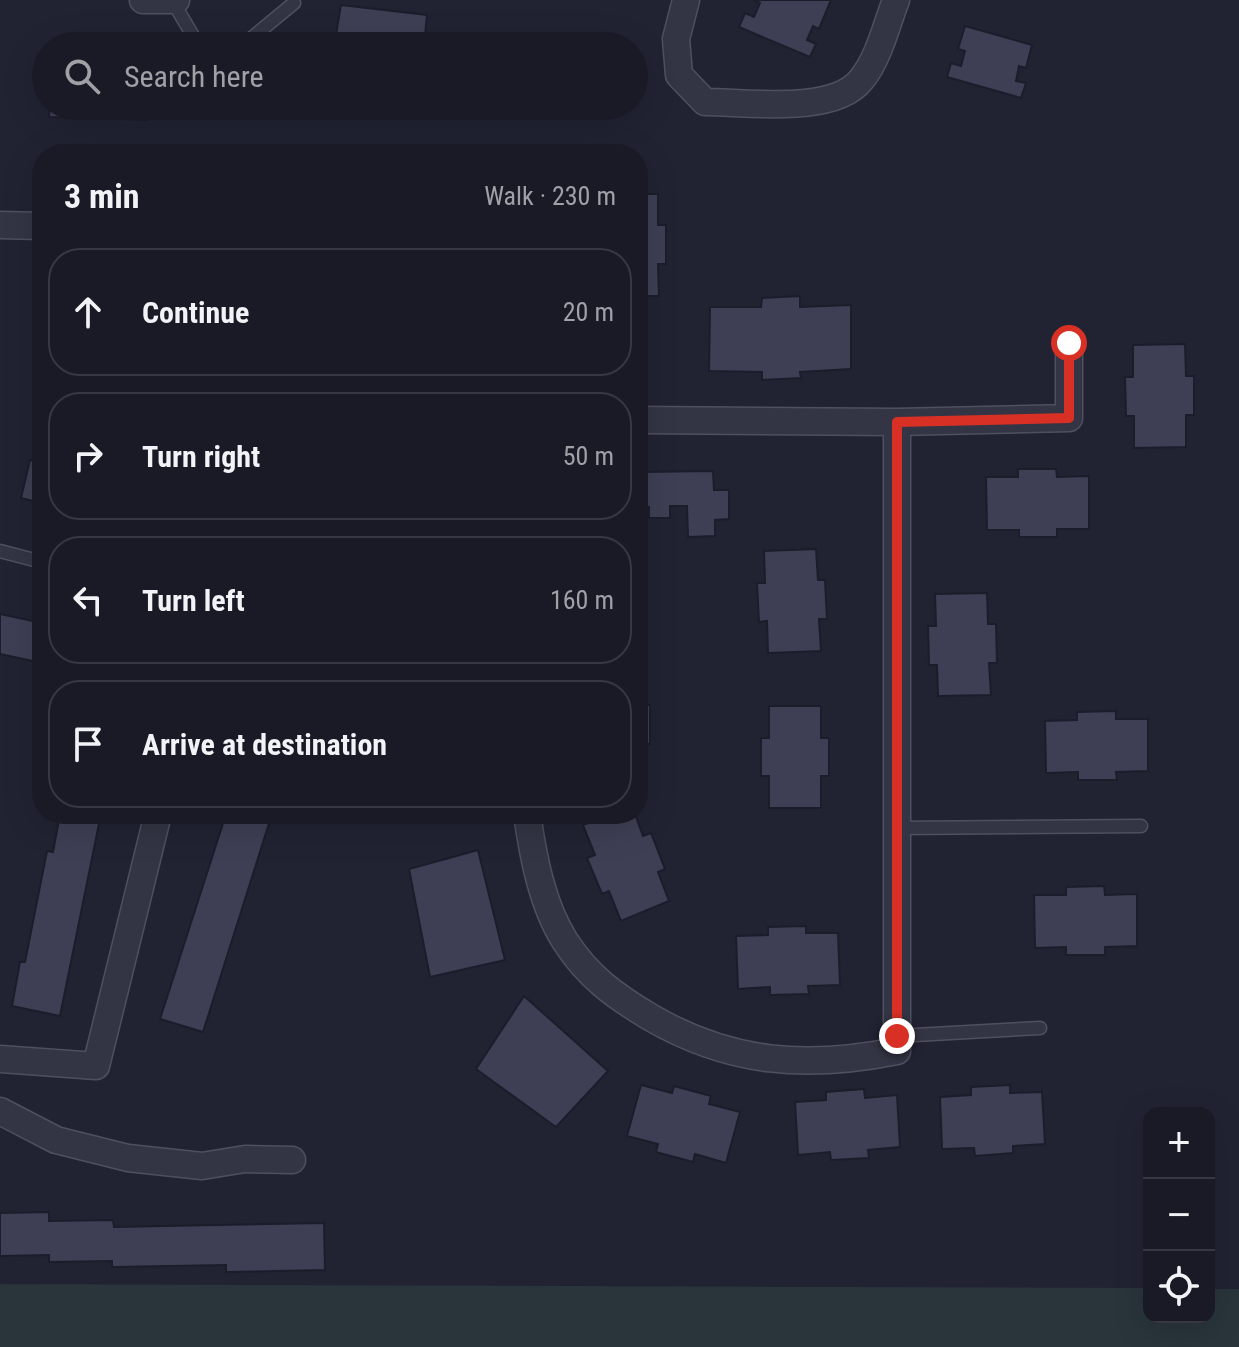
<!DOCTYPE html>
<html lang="en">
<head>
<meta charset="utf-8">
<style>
  body { margin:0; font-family:"Roboto Condensed",sans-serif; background:#262732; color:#f1f3f6 }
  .controls { position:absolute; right:24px; bottom:24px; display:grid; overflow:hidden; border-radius:16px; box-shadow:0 8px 32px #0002 }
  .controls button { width:72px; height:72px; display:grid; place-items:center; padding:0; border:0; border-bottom:2px solid #373843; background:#191a26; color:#f1f3f6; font:40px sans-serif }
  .stop { position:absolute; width:24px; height:24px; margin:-18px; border:6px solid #d93025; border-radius:50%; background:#fff }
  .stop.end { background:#d93025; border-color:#fff; box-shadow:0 2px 8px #0008 }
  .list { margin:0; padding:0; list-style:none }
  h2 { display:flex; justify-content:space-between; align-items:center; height:104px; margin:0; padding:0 32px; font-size:34px }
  h2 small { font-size:26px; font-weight:400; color:#9fa1a7 }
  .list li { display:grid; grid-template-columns:52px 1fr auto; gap:24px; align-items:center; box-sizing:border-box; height:128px; margin:0 16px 16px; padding:0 16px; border:2px solid #373843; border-radius:32px }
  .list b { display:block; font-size:30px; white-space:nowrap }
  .list em { font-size:26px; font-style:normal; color:#9fa1a7 }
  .icon { flex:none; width:44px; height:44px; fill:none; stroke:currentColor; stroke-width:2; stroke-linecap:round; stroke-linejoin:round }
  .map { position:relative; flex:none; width:1239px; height:1347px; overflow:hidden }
  .search { position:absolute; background:#191a26; box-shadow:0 8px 32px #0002; left:32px; top:32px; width:616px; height:88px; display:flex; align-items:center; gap:20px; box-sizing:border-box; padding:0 28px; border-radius:44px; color:#9fa1a7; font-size:30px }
  .panel { position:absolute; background:#191a26; box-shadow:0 8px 32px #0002; left:32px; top:144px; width:616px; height:680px; border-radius:32px }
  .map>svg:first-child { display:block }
</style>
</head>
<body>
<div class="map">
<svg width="1239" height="1347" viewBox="0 0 1239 1347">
  <rect width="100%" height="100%" fill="#212333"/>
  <path fill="#29343b" d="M0,1284L1149,1288V1317H1209V1289H1239V1347H0Z"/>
  <path fill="#3e3f54" stroke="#1c1d2b" stroke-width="2" d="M831,0L819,29L813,26L807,40L816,44L810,57L739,27L745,13L754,17L760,3L754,0Z
    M341,5L427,15L424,46H334Z
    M965,26L1032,45L1026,68L1019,66L1016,81L1026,83L1021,98L947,77L951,63L961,66L965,51L958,49Z
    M50,106H149L148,120L49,117Z
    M638,194H658V225H666V264H658L659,296H638Z
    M800,296V307L851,305V369L800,372L801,378L762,380V372L709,371L710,307H761L762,298Z
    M1185,344L1186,376H1194V415H1186V447L1134,448V416H1126L1125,377H1133V345Z
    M30,460L42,463V503L21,498Z
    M1018,469H1056L1057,477L1089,476V529H1057V537H1019V530H987L986,477H1018Z
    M713,471L714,490H729V519L715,520V536L688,537L687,506H670V518H649V507H638V472Z
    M816,549L818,580H825L827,619H819L821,651L768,653L767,621L759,622L757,583H765L764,551Z
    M987,593L988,624H996L997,663H989L991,695L938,696L937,665H929L928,626H936L935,594Z
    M0,614L42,623V663L0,654Z
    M638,673H643L642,705H650V744H642V776H638Z
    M769,706H821V738H829V776H821V808H769V776H761V738H769Z
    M1116,711V719H1148V771L1116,772L1117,780H1078V772L1046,773L1045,721L1077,720V712Z
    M60,814H101L60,1016L12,1006L20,962H25L47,851L53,852Z
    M226,814H272L203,1032L160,1019Z
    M611,814H635L643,836L651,833L665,869L658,872L669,901L621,921L609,891L602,894L587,858L595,855L583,825Z
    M478,850L505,960L430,977L409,869Z
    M1104,886L1105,895L1137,894V946L1105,947V955H1066V947L1035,948L1034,895H1066V887Z
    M806,926V933H838L840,985L808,986L809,994L770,995V987L738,989L736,936L768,935V927Z
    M524,996L608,1071L556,1127L476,1069Z
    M641,1085L672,1093L674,1086L711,1096L709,1104L740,1112L726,1163L695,1154L693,1162L656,1152L658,1144L627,1136Z
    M1010,1085V1093L1042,1092L1045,1144L1013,1146V1153L975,1156L974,1148L942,1149L940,1097L971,1095V1087Z
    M864,1089L865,1098L897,1095L900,1147L868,1150L869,1158L831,1160L830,1152L798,1155L795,1102L826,1100V1092Z
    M49,1212V1221L113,1220L114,1227L324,1223L325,1270L226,1272V1265L112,1267V1261L49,1262V1255L0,1256V1213Z"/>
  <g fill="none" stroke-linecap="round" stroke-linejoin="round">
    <g stroke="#4f505f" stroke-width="15">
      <path id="lane" d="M173,2L199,46
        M242,46L294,3
        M0,551L42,562
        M897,828L1141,826
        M897,1036L1040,1028"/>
    </g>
    <g stroke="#4f505f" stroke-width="29">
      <path id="street" d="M143,0H176
        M686,0L676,39L679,75L705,102C746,102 833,115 861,80C879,58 886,26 896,0
        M0,225L42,226
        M897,422L1069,418V343
        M527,814C533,856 542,905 565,941C588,977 615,996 650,1017C731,1064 807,1069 897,1051V422L638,420
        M0,1059L96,1066L158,814
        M0,1111L56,1140L128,1158L202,1166L245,1159L292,1160"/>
    </g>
    <use href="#lane" stroke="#343544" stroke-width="12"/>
    <use href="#street" stroke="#343544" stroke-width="26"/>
  </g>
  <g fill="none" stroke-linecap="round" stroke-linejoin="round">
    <path stroke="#d93025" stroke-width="10" d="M897,1036V422L1069,418V343"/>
  </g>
</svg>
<div class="controls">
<button>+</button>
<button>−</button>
<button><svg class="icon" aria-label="locate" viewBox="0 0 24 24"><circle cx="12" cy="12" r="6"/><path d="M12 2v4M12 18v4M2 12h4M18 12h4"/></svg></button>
</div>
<div class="stop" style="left:1069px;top:343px"></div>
<div class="stop end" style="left:897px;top:1036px"></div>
<div class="search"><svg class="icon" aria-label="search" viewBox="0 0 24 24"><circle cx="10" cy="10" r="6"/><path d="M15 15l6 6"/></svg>Search here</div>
<section class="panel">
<h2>3 min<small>Walk · 230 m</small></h2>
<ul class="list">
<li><svg class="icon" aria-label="ahead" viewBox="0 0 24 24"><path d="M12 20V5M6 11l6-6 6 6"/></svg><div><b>Continue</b></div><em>20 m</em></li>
<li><svg class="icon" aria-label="right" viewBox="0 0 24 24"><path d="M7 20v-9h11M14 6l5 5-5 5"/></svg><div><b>Turn right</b></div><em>50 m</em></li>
<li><svg class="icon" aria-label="left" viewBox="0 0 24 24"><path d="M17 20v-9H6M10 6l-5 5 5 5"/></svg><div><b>Turn left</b></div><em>160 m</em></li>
<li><svg class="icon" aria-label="arrive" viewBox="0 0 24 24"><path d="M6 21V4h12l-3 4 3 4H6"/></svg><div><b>Arrive at destination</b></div></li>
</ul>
</section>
</div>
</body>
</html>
